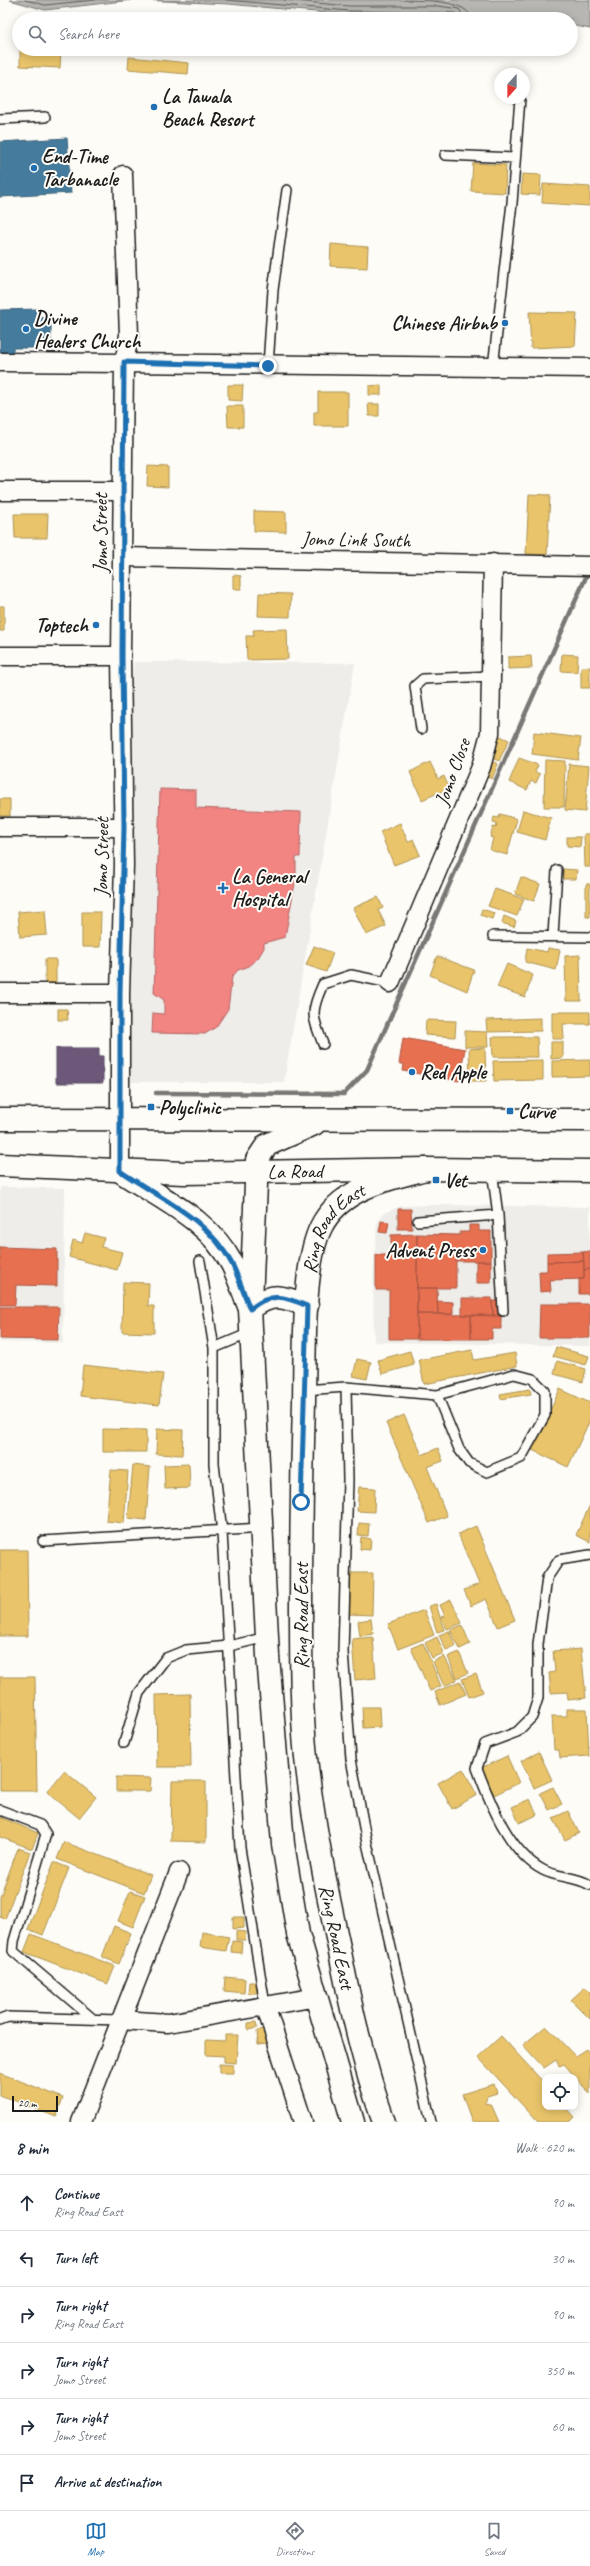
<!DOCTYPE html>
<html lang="en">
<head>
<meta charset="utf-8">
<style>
  body { margin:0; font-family:Caveat,sans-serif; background:#f6f6f7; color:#1f2937 }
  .controls { position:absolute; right:12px; bottom:12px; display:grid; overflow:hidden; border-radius:8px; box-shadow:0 2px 10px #0003 }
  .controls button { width:36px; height:36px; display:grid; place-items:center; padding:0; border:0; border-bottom:1px solid #e0e1e3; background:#fff; color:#1f2937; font:20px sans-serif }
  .compass { position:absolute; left:494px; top:68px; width:36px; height:36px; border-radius:50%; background:#fff; box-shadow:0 2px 10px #0003; rotate:201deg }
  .scale { position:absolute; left:12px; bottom:10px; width:46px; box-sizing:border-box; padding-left:4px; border:2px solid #1c1c1c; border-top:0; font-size:11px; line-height:14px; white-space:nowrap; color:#1c1c1c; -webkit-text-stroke:3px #fdfcf7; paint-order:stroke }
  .stop { position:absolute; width:12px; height:12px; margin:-9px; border:3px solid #1f6fb2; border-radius:50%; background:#fff }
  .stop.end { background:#1f6fb2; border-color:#fff; box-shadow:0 1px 4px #0008 }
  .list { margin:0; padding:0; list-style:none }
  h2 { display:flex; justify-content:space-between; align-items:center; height:52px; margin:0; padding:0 16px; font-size:17px }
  h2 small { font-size:13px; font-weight:400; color:#747a83 }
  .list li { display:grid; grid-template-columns:26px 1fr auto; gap:12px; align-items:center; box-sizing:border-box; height:56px; padding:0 16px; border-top:1px solid #e0e1e3 }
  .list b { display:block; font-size:15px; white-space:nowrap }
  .list p { margin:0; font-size:13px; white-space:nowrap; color:#747a83 }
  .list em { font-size:13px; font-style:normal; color:#747a83 }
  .icon { flex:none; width:22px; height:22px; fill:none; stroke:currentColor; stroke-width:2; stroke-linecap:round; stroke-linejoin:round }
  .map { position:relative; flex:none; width:590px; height:2122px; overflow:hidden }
  .search { position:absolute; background:#fff; box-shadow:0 2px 10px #0003; left:12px; right:12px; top:12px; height:44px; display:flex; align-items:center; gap:10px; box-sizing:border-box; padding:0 14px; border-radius:22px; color:#747a83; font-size:15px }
  .sheet { height:388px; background:#fff }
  nav { display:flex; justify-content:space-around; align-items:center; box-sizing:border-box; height:56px; border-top:1px solid #e0e1e3; background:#fff; font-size:11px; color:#747a83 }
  nav a { display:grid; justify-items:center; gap:2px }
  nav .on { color:#1f6fb2 }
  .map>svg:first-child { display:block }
</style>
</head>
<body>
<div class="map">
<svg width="590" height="2122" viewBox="0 0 590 2122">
  <rect width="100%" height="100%" fill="#fdfcf7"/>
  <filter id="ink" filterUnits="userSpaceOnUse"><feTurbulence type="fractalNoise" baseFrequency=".025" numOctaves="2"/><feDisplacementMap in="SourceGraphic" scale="8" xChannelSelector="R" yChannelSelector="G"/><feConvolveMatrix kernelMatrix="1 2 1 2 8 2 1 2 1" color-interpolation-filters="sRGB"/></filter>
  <g filter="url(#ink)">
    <path fill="#eeede9" d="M134,662L355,663L284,1082H128L131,695Z
      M0,1187L65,1188L63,1343L0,1342Z
      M432,1205L590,1207V1346L374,1342L373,1278L377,1223L384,1213L401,1206Z"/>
    <path fill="#b7b6b2" stroke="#797876" d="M10,0H132L45,10Z
      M142,0H590V29L571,25V19H472L439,15H349L228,4Z"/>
    <path fill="#e9c46a" stroke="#ac9253" d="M20,49H61L60,68L20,66Z
      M129,57L189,63L188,74L128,69Z
      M473,163L506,165L505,193L471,191Z
      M522,174L541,175L540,195L521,194Z
      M543,184L590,187V206L542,203Z
      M331,244L368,247L367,268L330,266Z
      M529,312L577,313L575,346L531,348Z
      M228,385H243L242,401L228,400Z
      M381,385V395H369V386Z
      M318,392H348V426H314V412H318Z
      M368,404H379V416H369Z
      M227,406H243V427H228Z
      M148,466L168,467V487L147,486Z
      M529,494L550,495L547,555L526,554Z
      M254,511L286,512V532L254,531Z
      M14,514H48L47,538H15Z
      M233,575L241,576V589H233Z
      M259,593L291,594L290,617L258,616Z
      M0,606H4V631H0Z
      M287,629L288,659L247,660L246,636H254L253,630Z
      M562,654L578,655L577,672L561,671Z
      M531,656L532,668L508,669V657Z
      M581,667H590V688H581Z
      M534,732L581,738L578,760L532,754Z
      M498,735L509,740L499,761L489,757Z
      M519,758L538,765L535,772L540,774L536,783L531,781L527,790L509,782Z
      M489,760L498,764L492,779L483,775Z
      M545,760L565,761L564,807H544Z
      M430,762L438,779L444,776L449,788L422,800L410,772Z
      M569,764L589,766L585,812L565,810Z
      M0,799H10V816H0Z
      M523,810L551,818L545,840L517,832Z
      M500,814L517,819L507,855L490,850L493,838L490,837L493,827L496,828L497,823L493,822L494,817L499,818Z
      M400,823L408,842L413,839L420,855L394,865L380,832Z
      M584,834H590V867H585Z
      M567,837H581L580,847L567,846Z
      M563,869L577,870L576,879H563Z
      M521,877L540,884L534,901L515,894Z
      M586,884H590V917H586Z
      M495,889L524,899L517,916L488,906Z
      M378,897L383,908L378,910L386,926L366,935L353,908Z
      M482,909L494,913L492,919L480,915Z
      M45,910L47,935L20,937L18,912Z
      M82,912H101L100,947H82Z
      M504,916L516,921L514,927L502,923Z
      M314,946L333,953L326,972L306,965Z
      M527,948L547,952L548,948L560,950L556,970L525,962Z
      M580,955L581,1001H566L565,956Z
      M437,956L474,970L467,991L430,975Z
      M45,959H56V984H45Z
      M507,964L533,975L525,997L497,987Z
      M58,1009H67L68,1020H58Z
      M552,1012H590V1024H563L564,1039H552Z
      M541,1018V1031L487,1032L486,1020Z
      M426,1020L456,1021L455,1037L425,1035Z
      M465,1031L487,1032L488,1047H465Z
      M492,1037H537L538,1057H493Z
      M551,1042H563V1058L551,1059Z
      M485,1048L486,1081H470L469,1049Z
      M543,1060V1080L494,1081L493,1061Z
      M590,1060V1076L552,1077V1061Z
      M85,1233L104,1238L101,1247L122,1252L117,1270L69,1257L73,1240L82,1243Z
      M123,1282L149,1283L148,1306H154V1333L122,1332Z
      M556,1347L589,1356L586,1365L553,1356Z
      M472,1350L474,1360L515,1353L517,1366L424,1384L419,1360Z
      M410,1351L414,1365L382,1374L378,1360Z
      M357,1359L371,1362L367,1379L353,1376Z
      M557,1361L586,1369L583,1382L554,1374Z
      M83,1365L163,1374L159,1405L80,1396Z
      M530,1389L531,1394L501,1399L500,1394Z
      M560,1389L590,1403V1420L568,1467L532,1450Z
      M404,1415L422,1455L438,1448L443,1461L427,1467L447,1516L429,1523L386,1423Z
      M103,1429L146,1430V1452H103Z
      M157,1429L183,1430L182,1455L156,1454Z
      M189,1464L190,1488L165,1489L164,1465Z
      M133,1465L150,1467L146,1520L128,1518Z
      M111,1470L128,1471L124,1523L106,1521Z
      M359,1487L375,1488L374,1512L357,1511Z
      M590,1505V1542L576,1535Z
      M359,1523L369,1524L368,1536L358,1535Z
      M476,1526L515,1620L498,1627L486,1599L471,1606L464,1590L479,1584L458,1534Z
      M361,1537L371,1539L370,1550L360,1549Z
      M0,1550H27L28,1636H0Z
      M350,1573H373L372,1615L349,1614Z
      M451,1600L462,1623L447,1629L441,1617L445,1616L440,1605Z
      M436,1604L444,1630L437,1632L429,1606Z
      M424,1610L434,1635L398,1649L388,1624Z
      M371,1619L373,1634L360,1636L358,1621Z
      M462,1625L470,1644L460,1649L450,1630Z
      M449,1631L456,1646L446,1650L439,1635Z
      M373,1637L376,1678L355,1680L352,1639Z
      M437,1637L444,1653L432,1658L425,1643Z
      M423,1643L441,1686L430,1691L411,1648Z
      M581,1649L586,1698L568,1700L567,1692L551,1693L549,1673L555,1672L553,1651Z
      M459,1652L468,1673L457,1678L448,1657Z
      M444,1656L457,1680L444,1686L433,1662Z
      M476,1674L483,1692L469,1697L462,1679Z
      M0,1677H35L37,1791H0Z
      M460,1681L466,1694L440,1705L435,1692Z
      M190,1694L191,1767H157L156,1695Z
      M362,1707H379L380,1727L363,1728Z
      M567,1709H587L589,1756L560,1758L559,1750H554L552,1716H567Z
      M539,1752L552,1780L534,1788L521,1761Z
      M507,1756L519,1783L494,1795L481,1768Z
      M463,1769L477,1795L452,1809L438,1783Z
      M64,1771L96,1797L79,1818L47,1792Z
      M116,1777L151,1778L150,1791H116Z
      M172,1781H206V1842L171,1841Z
      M553,1787L562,1804L549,1810L540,1793Z
      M530,1799L537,1815L519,1823L512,1807Z
      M568,1811L579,1833L565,1840L553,1818Z
      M0,1817L38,1833L32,1849L0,1837Z
      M64,1842L151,1875L144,1893L57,1859Z
      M18,1848L30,1852L5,1919L0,1917V1897Z
      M54,1862L69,1868L43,1935L28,1929Z
      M130,1891L145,1896L133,1927L118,1921Z
      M233,1917H244V1928L233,1929Z
      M114,1926L131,1933L119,1964L102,1957Z
      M236,1931L246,1932L245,1940H236Z
      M202,1932L229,1937L226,1951L200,1947Z
      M31,1934L115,1966L108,1984L24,1952Z
      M232,1941L242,1942L241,1953L231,1952Z
      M225,1977L245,1979L244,1993L224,1991Z
      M249,1982H257V1993H248Z
      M585,1987L590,1992V2019L571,2000Z
      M256,2022L257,2028L248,2030V2023Z
      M546,2026L575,2056L586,2049L590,2054V2094L564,2064L559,2066L556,2060L544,2068L523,2045Z
      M266,2030L268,2043L258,2044L257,2031Z
      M225,2035H238L236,2063L224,2062V2056L206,2055V2040L225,2041Z
      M501,2036L545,2084V2107H566L575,2117L570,2122H538L478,2057Z
      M219,2064L233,2065V2073H219Z
      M0,2073L63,2098L56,2117L0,2095Z
      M494,2084L497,2093L487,2096L485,2103L491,2104L499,2122H472L462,2094Z"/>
    <path fill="#e76f51" stroke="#aa5641" d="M403,1038L465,1049L459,1081L403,1071L404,1064H399Z
      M398,1209H411L412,1229H398Z
      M381,1221L389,1222L387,1233L379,1232Z
      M469,1225H479V1231H491V1261H456V1288H417V1234L460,1235V1232H469Z
      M417,1234V1339H389V1290H376V1255H391V1235Z
      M0,1247L57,1249V1286L16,1285L15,1305H0Z
      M590,1251V1269L584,1270L583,1252Z
      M583,1252L584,1261L547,1262V1253Z
      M476,1261H491V1283H476Z
      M584,1261V1279L550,1280L551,1291L540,1292L539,1271H547V1262Z
      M590,1269V1294H579V1279H584V1270Z
      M417,1288H437L438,1314H417Z
      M462,1298H492L493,1316L462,1315Z
      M437,1301L453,1302V1314H438Z
      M492,1301H499V1316H493Z
      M540,1304H590V1338H539Z
      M0,1307H59L58,1340L0,1339Z
      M417,1314L471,1315V1339H417Z
      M471,1315H501V1329H492V1339H471Z"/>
    <path fill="#6d597a" stroke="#55475e" d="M56,1048H99V1056H103V1083H56Z"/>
    <path fill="#f28482" stroke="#b26563" d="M160,789L196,790V808L301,812L300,857H296V878L285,937L264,943V948L258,958L247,967L238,970L232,977L228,1009L216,1027L205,1034L152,1033L153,1013L164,1014V1000L154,993Z"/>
    <path fill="#457b9d" stroke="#395e76" d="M67,138L71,193L0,197V142Z
      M39,309V318L51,317V341H39V348H13V356H0V310Z"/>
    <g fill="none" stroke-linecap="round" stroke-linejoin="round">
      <path stroke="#5a5a58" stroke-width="1" d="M25,0L45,5L95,0
        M226,0L349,11L456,13L459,19
        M284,0L349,6H439L459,9L465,19
        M404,0C422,0 470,0 471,19"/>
      <path stroke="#797876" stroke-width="4.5" d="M156,1093L344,1094L367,1070L586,577"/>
      <g stroke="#1c1c1c" stroke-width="12">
        <path id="lane" d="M0,119L45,117
          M445,155L515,158
          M268,366L273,290L287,190
          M493,367L512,203L520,98
          M421,729L415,686L423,679L491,676
          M493,936L590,937
          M553,936L557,870
          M323,1044C312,1015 310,1013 323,984L351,975L390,983
          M492,1170L498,1215L503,1311
          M418,1221L498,1215
          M200,1261L214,1348V1464L222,1532L240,1848L265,2005
          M214,1348L250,1333
          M346,1387L348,1480L343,1652L351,1759L367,1843L431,2122
          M304,1390L346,1387L437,1395L514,1374L533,1379L545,1391V1415L521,1458L487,1472L469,1463L459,1449L437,1395
          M43,1541L263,1528
          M590,1555L559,1560L547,1578L538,1644V1698L532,1717L517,1732L485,1744L477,1768C490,1803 509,1852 543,1870C558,1878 576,1876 590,1885
          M124,1743L139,1693L166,1658L186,1650L229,1646L267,1637
          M0,1810L40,1825L46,1834L14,1941L13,1951L93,2019
          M0,2020L8,2017L120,2020"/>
      </g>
      <g stroke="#1c1c1c" stroke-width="21">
        <path id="street" d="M0,362L124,363L129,335L123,175
          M0,491H122
          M122,557L590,566
          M0,656H121
          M0,827H124
          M390,983L481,767L490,733L493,563
          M0,993H120
          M120,1171V993L124,865L121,656L124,363L590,368
          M265,2005L303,2122
          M120,2020L168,2023L317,1997
          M81,2122L179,1872"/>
      </g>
      <g stroke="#1c1c1c" stroke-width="25">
        <g id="primary">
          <path d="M0,1119L590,1120"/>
          <path d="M0,1165L184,1173L426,1169L590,1171"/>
          <path d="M120,1171C161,1199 208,1218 232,1264C239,1278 244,1294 250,1309L268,1656L283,1844L298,1934L353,2122"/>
          <path d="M251,1302L257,1160L267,1145L314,1124"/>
          <path d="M250,1309C272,1292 284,1296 307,1306"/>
          <path id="s1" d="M384,2122C364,2067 351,2009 340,1952C326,1888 313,1823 306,1758C301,1708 301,1658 301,1608C301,1539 302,1470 304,1401C305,1356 302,1265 321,1227C340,1188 388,1179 426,1169"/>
        </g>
      </g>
      <use href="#lane" stroke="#fdfcf7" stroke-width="9"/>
      <use href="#street" stroke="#fdfcf7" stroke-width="18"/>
      <use href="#primary" stroke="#fdfcf7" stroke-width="22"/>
    </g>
  </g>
  <g fill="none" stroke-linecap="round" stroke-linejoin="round" filter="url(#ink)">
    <path stroke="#1f6fb2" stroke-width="5" d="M268,366L124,362L122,656L124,827L120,993V1171C161,1199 208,1218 232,1264C239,1278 244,1294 250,1309C272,1292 284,1296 307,1306L301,1502"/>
  </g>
  <g fill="#1f6fb2" stroke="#fdfcf7" stroke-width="1.5">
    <circle cx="154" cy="107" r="4"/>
    <circle cx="34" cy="168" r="4"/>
    <circle cx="505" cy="323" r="4"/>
    <circle cx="26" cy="329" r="4"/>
    <circle cx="96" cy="625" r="4"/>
    <path d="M221 882h4v4h4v4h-4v4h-4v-4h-4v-4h4z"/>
    <circle cx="412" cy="1072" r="4"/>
    <rect x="147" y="1103" width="8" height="8" rx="2"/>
    <rect x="506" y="1107" width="8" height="8" rx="2"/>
    <rect x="432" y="1176" width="8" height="8" rx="2"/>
    <circle cx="483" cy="1250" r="4"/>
  </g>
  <g text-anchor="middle" stroke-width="4" stroke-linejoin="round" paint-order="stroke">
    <g font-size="20" font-weight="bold" fill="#1c1c1c" stroke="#fdfcf7" text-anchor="start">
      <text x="162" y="103">La Tawala<tspan x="162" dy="23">Beach Resort</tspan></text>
      <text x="42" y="163">End-Time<tspan x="42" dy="23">Tarbanacle</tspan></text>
      <text x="34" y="325">Divine<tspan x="34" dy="23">Healers Church</tspan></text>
      <text x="497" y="330" text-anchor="end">Chinese Airbnb</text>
      <text x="88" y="632" text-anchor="end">Toptech</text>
      <text x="232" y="883">La General<tspan x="232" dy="23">Hospital</tspan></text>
      <text x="420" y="1079">Red Apple</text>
      <text x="159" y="1114">Polyclinic</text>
      <text x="518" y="1118">Curve</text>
      <text x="444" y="1187">Vet</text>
      <text x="475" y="1257" text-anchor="end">Advent Press</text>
    </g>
    <g font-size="20" fill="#1c1c1c" stroke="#fdfcf7">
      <text transform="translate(100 533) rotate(-90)" y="7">Jomo Street</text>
      <text transform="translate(356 539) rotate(1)" y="7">Jomo Link South</text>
      <text transform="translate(452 772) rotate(-70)" y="7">Jomo Close</text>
      <text transform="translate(101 857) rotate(-89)" y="7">Jomo Street</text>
      <text transform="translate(295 1171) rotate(-1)" y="7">La Road</text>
      <text dy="7" stroke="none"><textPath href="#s1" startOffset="911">Ring Road East</textPath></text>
      <text transform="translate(301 1616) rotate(-90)" y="7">Ring Road East</text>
      <text transform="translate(337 1937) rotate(78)" y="7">Ring Road East</text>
    </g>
  </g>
</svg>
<div class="controls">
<button><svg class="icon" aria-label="locate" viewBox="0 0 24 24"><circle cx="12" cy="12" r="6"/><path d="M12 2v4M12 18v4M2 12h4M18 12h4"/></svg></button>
</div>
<svg class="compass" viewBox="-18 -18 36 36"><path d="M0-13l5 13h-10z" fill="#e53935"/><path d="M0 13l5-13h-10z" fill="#747a83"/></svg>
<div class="scale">20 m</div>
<div class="stop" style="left:301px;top:1502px"></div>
<div class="stop end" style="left:268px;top:366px"></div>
<div class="search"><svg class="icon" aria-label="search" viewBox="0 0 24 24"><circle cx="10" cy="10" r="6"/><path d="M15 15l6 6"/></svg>Search here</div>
</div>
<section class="sheet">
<h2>8 min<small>Walk · 620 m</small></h2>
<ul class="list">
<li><svg class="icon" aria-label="ahead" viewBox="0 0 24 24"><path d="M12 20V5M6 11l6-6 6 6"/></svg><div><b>Continue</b><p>Ring Road East</p></div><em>90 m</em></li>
<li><svg class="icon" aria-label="left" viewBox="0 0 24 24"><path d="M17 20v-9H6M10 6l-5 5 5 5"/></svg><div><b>Turn left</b></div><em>30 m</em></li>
<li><svg class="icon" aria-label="right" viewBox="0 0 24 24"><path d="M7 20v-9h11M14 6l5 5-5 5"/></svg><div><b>Turn right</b><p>Ring Road East</p></div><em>90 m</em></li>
<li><svg class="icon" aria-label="right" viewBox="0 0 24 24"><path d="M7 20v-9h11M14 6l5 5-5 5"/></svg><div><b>Turn right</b><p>Jomo Street</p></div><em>350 m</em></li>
<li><svg class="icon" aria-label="right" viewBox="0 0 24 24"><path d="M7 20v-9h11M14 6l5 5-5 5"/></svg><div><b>Turn right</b><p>Jomo Street</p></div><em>60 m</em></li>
<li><svg class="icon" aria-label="arrive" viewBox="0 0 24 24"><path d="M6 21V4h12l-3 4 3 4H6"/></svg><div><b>Arrive at destination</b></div></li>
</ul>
</section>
<nav>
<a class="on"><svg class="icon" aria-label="map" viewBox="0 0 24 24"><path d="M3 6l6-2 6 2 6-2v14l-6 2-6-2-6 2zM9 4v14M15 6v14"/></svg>Map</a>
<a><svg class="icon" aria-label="directions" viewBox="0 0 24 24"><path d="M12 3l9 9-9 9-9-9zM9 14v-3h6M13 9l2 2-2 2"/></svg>Directions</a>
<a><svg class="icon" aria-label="saved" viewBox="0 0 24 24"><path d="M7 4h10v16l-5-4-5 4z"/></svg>Saved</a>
</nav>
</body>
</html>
